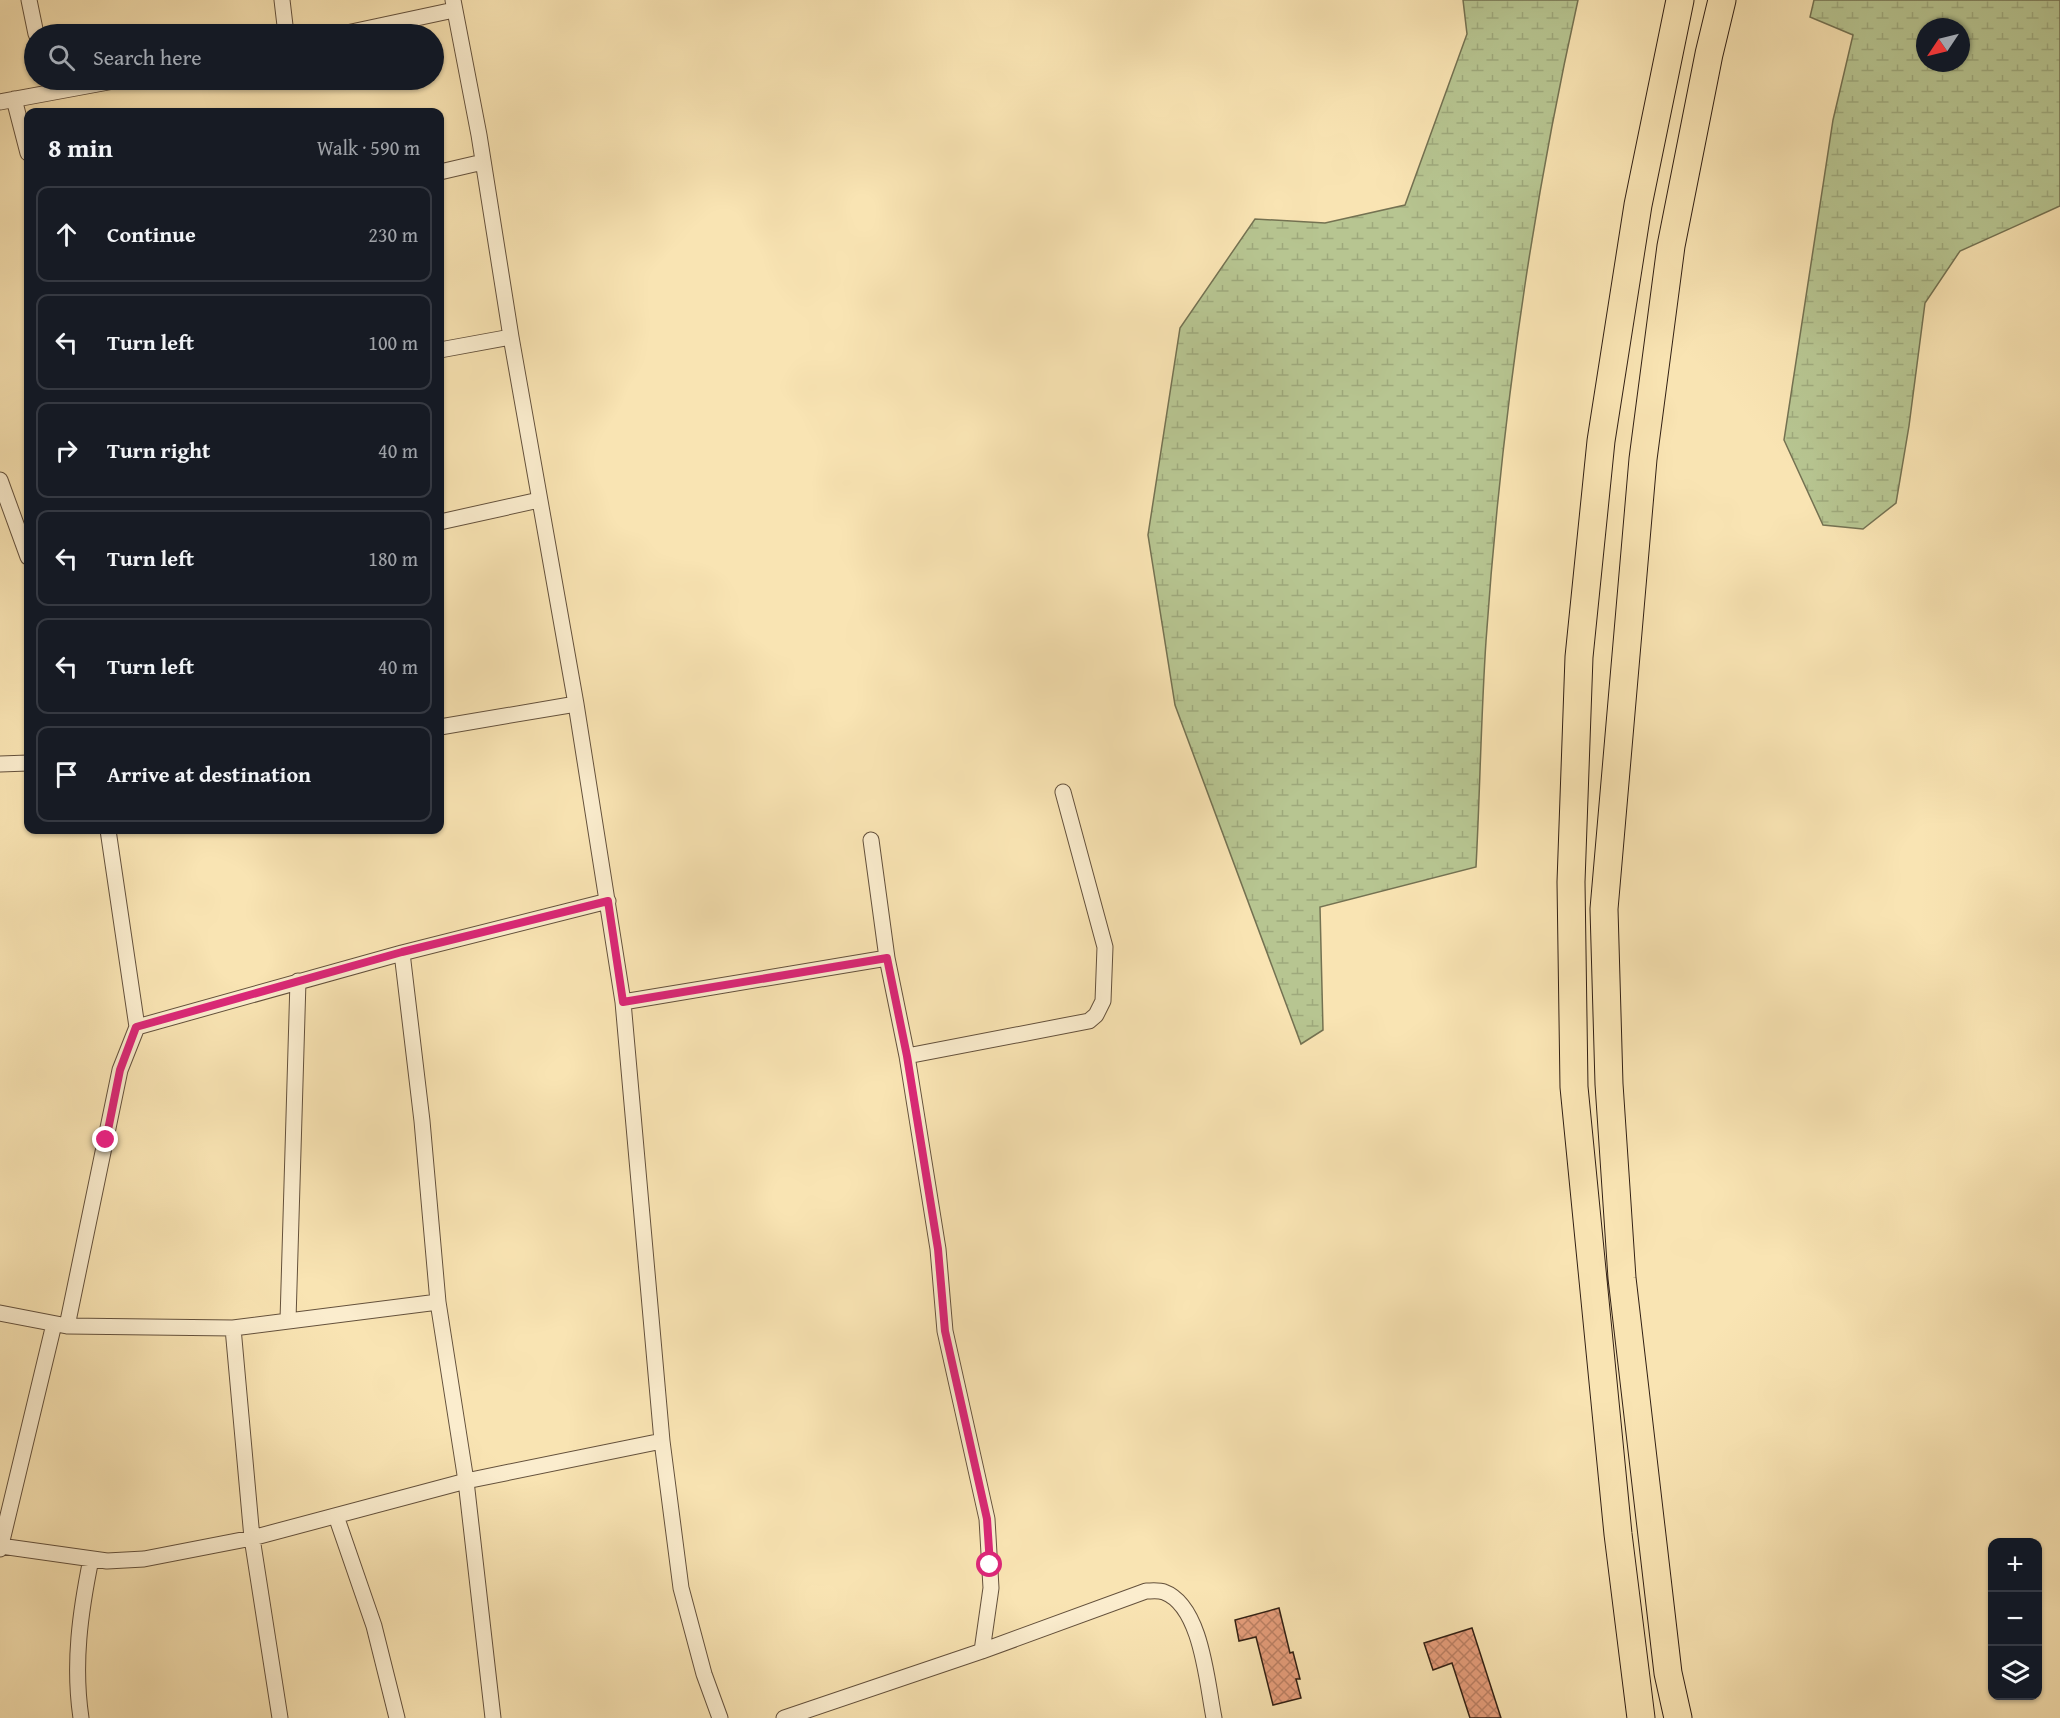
<!DOCTYPE html>
<html lang="en">
<head>
<meta charset="utf-8">
<style>
  body { margin:0; font-family:"Gentium Book Plus",serif; background:#242831; color:#f1f3f6 }
  .controls { position:absolute; right:18px; bottom:18px; display:grid; overflow:hidden; border-radius:12px; box-shadow:0 2px 4px #0004 }
  .controls button { width:54px; height:54px; display:grid; place-items:center; padding:0; border:0; border-bottom:2px solid #363941; background:#171b24; color:#f1f3f6; font:30px sans-serif }
  .compass { position:absolute; left:1916px; top:18px; width:54px; height:54px; border-radius:50%; background:#171b24; box-shadow:0 2px 4px #0004; rotate:235deg }
  .stop { position:absolute; width:18px; height:18px; margin:-14px; border:4px solid #db2777; border-radius:50%; background:#fff }
  .stop.end { background:#db2777; border-color:#fff; box-shadow:0 2px 6px #0008 }
  .list { margin:0; padding:0; list-style:none }
  h2 { display:flex; justify-content:space-between; align-items:center; height:78px; margin:0; padding:0 24px; font-size:26px }
  h2 small { font-size:20px; font-weight:400; color:#9ea1a6 }
  .list li { display:grid; grid-template-columns:39px 1fr auto; gap:18px; align-items:center; box-sizing:border-box; height:96px; margin:0 12px 12px; padding:0 12px; border:2px solid #363941; border-radius:12px }
  .list b { display:block; font-size:22px; white-space:nowrap }
  .list em { font-size:20px; font-style:normal; color:#9ea1a6 }
  .icon { flex:none; width:33px; height:33px; fill:none; stroke:currentColor; stroke-width:2; stroke-linecap:round; stroke-linejoin:round }
  .map { position:relative; flex:none; width:2060px; height:1718px; overflow:hidden }
  .search { position:absolute; background:#171b24; box-shadow:0 2px 4px #0004; left:24px; top:24px; width:420px; height:66px; display:flex; align-items:center; gap:15px; box-sizing:border-box; padding:0 21px; border-radius:33px; color:#9ea1a6; font-size:22px }
  .panel { position:absolute; background:#171b24; box-shadow:0 2px 4px #0004; left:24px; top:108px; width:420px; height:726px; border-radius:12px }
  .map>svg:first-child { display:block }
</style>
</head>
<body>
<div class="map">
<svg width="2060" height="1718" viewBox="0 0 2060 1718">
  <defs>
    <pattern id="wetland-marsh" width="20" height="14" patternUnits="userSpaceOnUse" patternTransform="scale(1.5)"><rect width="20" height="14" fill="#b7c591"/><path d="M1 5h8M5 5V1M11 12h8M15 12V8" fill="none" stroke="#9ea97c"/></pattern>
    <pattern id="building-cross-hatch" width="8" height="8" patternUnits="userSpaceOnUse" patternTransform="scale(1.5)"><rect width="8" height="8" fill="#e79f7d"/><path d="M0 0l8 8M0 8l8-8" fill="none" stroke="#bc8165"/></pattern>
  </defs>
  <rect width="100%" height="100%" fill="#f9e4b3"/>
  <filter id="stains"><feTurbulence type="fractalNoise" baseFrequency=".00333" numOctaves="4"/><feColorMatrix values="0 0 0 0 .2 0 0 0 0 .09 0 0 0 0 .02 0 0 0 .5 -.17"/></filter>
  <radialGradient id="worn" r=".72"><stop offset=".6" stop-color="#630" stop-opacity="0"/><stop offset="1" stop-color="#630" stop-opacity=".3"/></radialGradient>
  <path fill="url(#wetland-marsh)" stroke="#747252" stroke-width="1.5" fill-rule="evenodd" d="M1463,0H1578C1531,211 1501,425 1486,641C1481,716 1480,792 1476,867L1320,907L1323,1030L1301,1044L1175,705L1148,535L1180,328L1255,219L1325,223L1405,205L1467,34Z
    M1814,0H2060V206L1960,251L1925,303L1909,426L1896,503L1863,529L1823,525L1784,440L1833,120L1853,35L1810,17ZM1925,27H1961V63H1925Z"/>
  <path fill="url(#building-cross-hatch)" stroke="#322014" stroke-width="1.5" d="M1279,1608L1290,1653L1293,1652L1300,1679H1296L1301,1698L1273,1705L1256,1637L1239,1641L1235,1620Z
    M1472,1628L1501,1718H1470L1452,1663L1433,1670L1424,1643Z"/>
  <g fill="none" stroke-linecap="round" stroke-linejoin="round">
    <g stroke="#64513c" stroke-width="17">
      <path id="street" d="M29,0L36,34
        M282,0L286,34
        M453,0L479,135L511,337L576,704L623,1002L887,958L907,1056L938,1249L945,1331L987,1519L991,1588L982,1651L784,1718
        M342,34L454,10
        M14,99L28,153
        M0,102L119,80
        M440,172L483,162
        M440,350L511,337
        M0,480L28,557
        M440,522L539,500
        M440,727L576,704
        M0,764L28,763
        M871,840L887,958
        M402,953L422,1121L438,1302L466,1481L493,1718
        M623,1002L662,1441L681,1588L704,1674L720,1718
        M137,1027L402,953L608,901
        M907,1056L1089,1021L1096,1015L1103,1001L1105,947L1063,792
        M0,1313L67,1326L233,1328L438,1302
        M288,1320L298,981
        M67,1326L120,1070L137,1027L108,830
        M233,1328L252,1538L280,1718
        M336,1516L374,1626L397,1718
        M0,1546L107,1561L144,1559L252,1538L466,1481L662,1441
        M0,1549L54,1324
        M982,1651L1146,1591C1151,1591 1159,1590 1164,1592C1202,1606 1207,1684 1214,1718
        M81,1718C73,1664 80,1613 91,1559"/>
    </g>
    <g stroke="#322014" stroke-width="29">
      <path id="highway" d="M1641,1718L1618,1534L1574,1087L1571,882L1579,657L1601,441L1638,205L1680,0
        M1678,1718L1668,1673L1622,1278L1609,1084L1604,909L1643,459L1671,246L1709,54L1722,0"/>
    </g>
    <use href="#street" stroke="#fbedce" stroke-width="15"/>
    <use href="#highway" stroke="#f9e4b3" stroke-width="27"/>
  </g>
  <g fill="none" stroke-linecap="round" stroke-linejoin="round">
    <path stroke="#db2777" stroke-width="8" d="M106,1140L120,1070L136,1027L402,952L608,901L623,1002L887,958L907,1056L938,1249L945,1331L987,1519L990,1565"/>
  </g>
  <rect width="100%" height="100%" filter="url(#stains)"/>
  <rect width="100%" height="100%" fill="url(#worn)"/>
</svg>
<div class="controls">
<button>+</button>
<button>−</button>
<button><svg class="icon" aria-label="layers" viewBox="0 0 24 24"><path d="M12 4l9 5-9 5-9-5zM3 14l9 5 9-5"/></svg></button>
</div>
<svg class="compass" viewBox="-18 -18 36 36"><path d="M0-13l5 13h-10z" fill="#e53935"/><path d="M0 13l5-13h-10z" fill="#9ea1a6"/></svg>
<div class="stop" style="left:990px;top:1565px"></div>
<div class="stop end" style="left:106px;top:1140px"></div>
<div class="search"><svg class="icon" aria-label="search" viewBox="0 0 24 24"><circle cx="10" cy="10" r="6"/><path d="M15 15l6 6"/></svg>Search here</div>
<section class="panel">
<h2>8 min<small>Walk · 590 m</small></h2>
<ul class="list">
<li><svg class="icon" aria-label="ahead" viewBox="0 0 24 24"><path d="M12 20V5M6 11l6-6 6 6"/></svg><div><b>Continue</b></div><em>230 m</em></li>
<li><svg class="icon" aria-label="left" viewBox="0 0 24 24"><path d="M17 20v-9H6M10 6l-5 5 5 5"/></svg><div><b>Turn left</b></div><em>100 m</em></li>
<li><svg class="icon" aria-label="right" viewBox="0 0 24 24"><path d="M7 20v-9h11M14 6l5 5-5 5"/></svg><div><b>Turn right</b></div><em>40 m</em></li>
<li><svg class="icon" aria-label="left" viewBox="0 0 24 24"><path d="M17 20v-9H6M10 6l-5 5 5 5"/></svg><div><b>Turn left</b></div><em>180 m</em></li>
<li><svg class="icon" aria-label="left" viewBox="0 0 24 24"><path d="M17 20v-9H6M10 6l-5 5 5 5"/></svg><div><b>Turn left</b></div><em>40 m</em></li>
<li><svg class="icon" aria-label="arrive" viewBox="0 0 24 24"><path d="M6 21V4h12l-3 4 3 4H6"/></svg><div><b>Arrive at destination</b></div></li>
</ul>
</section>
</div>
</body>
</html>
